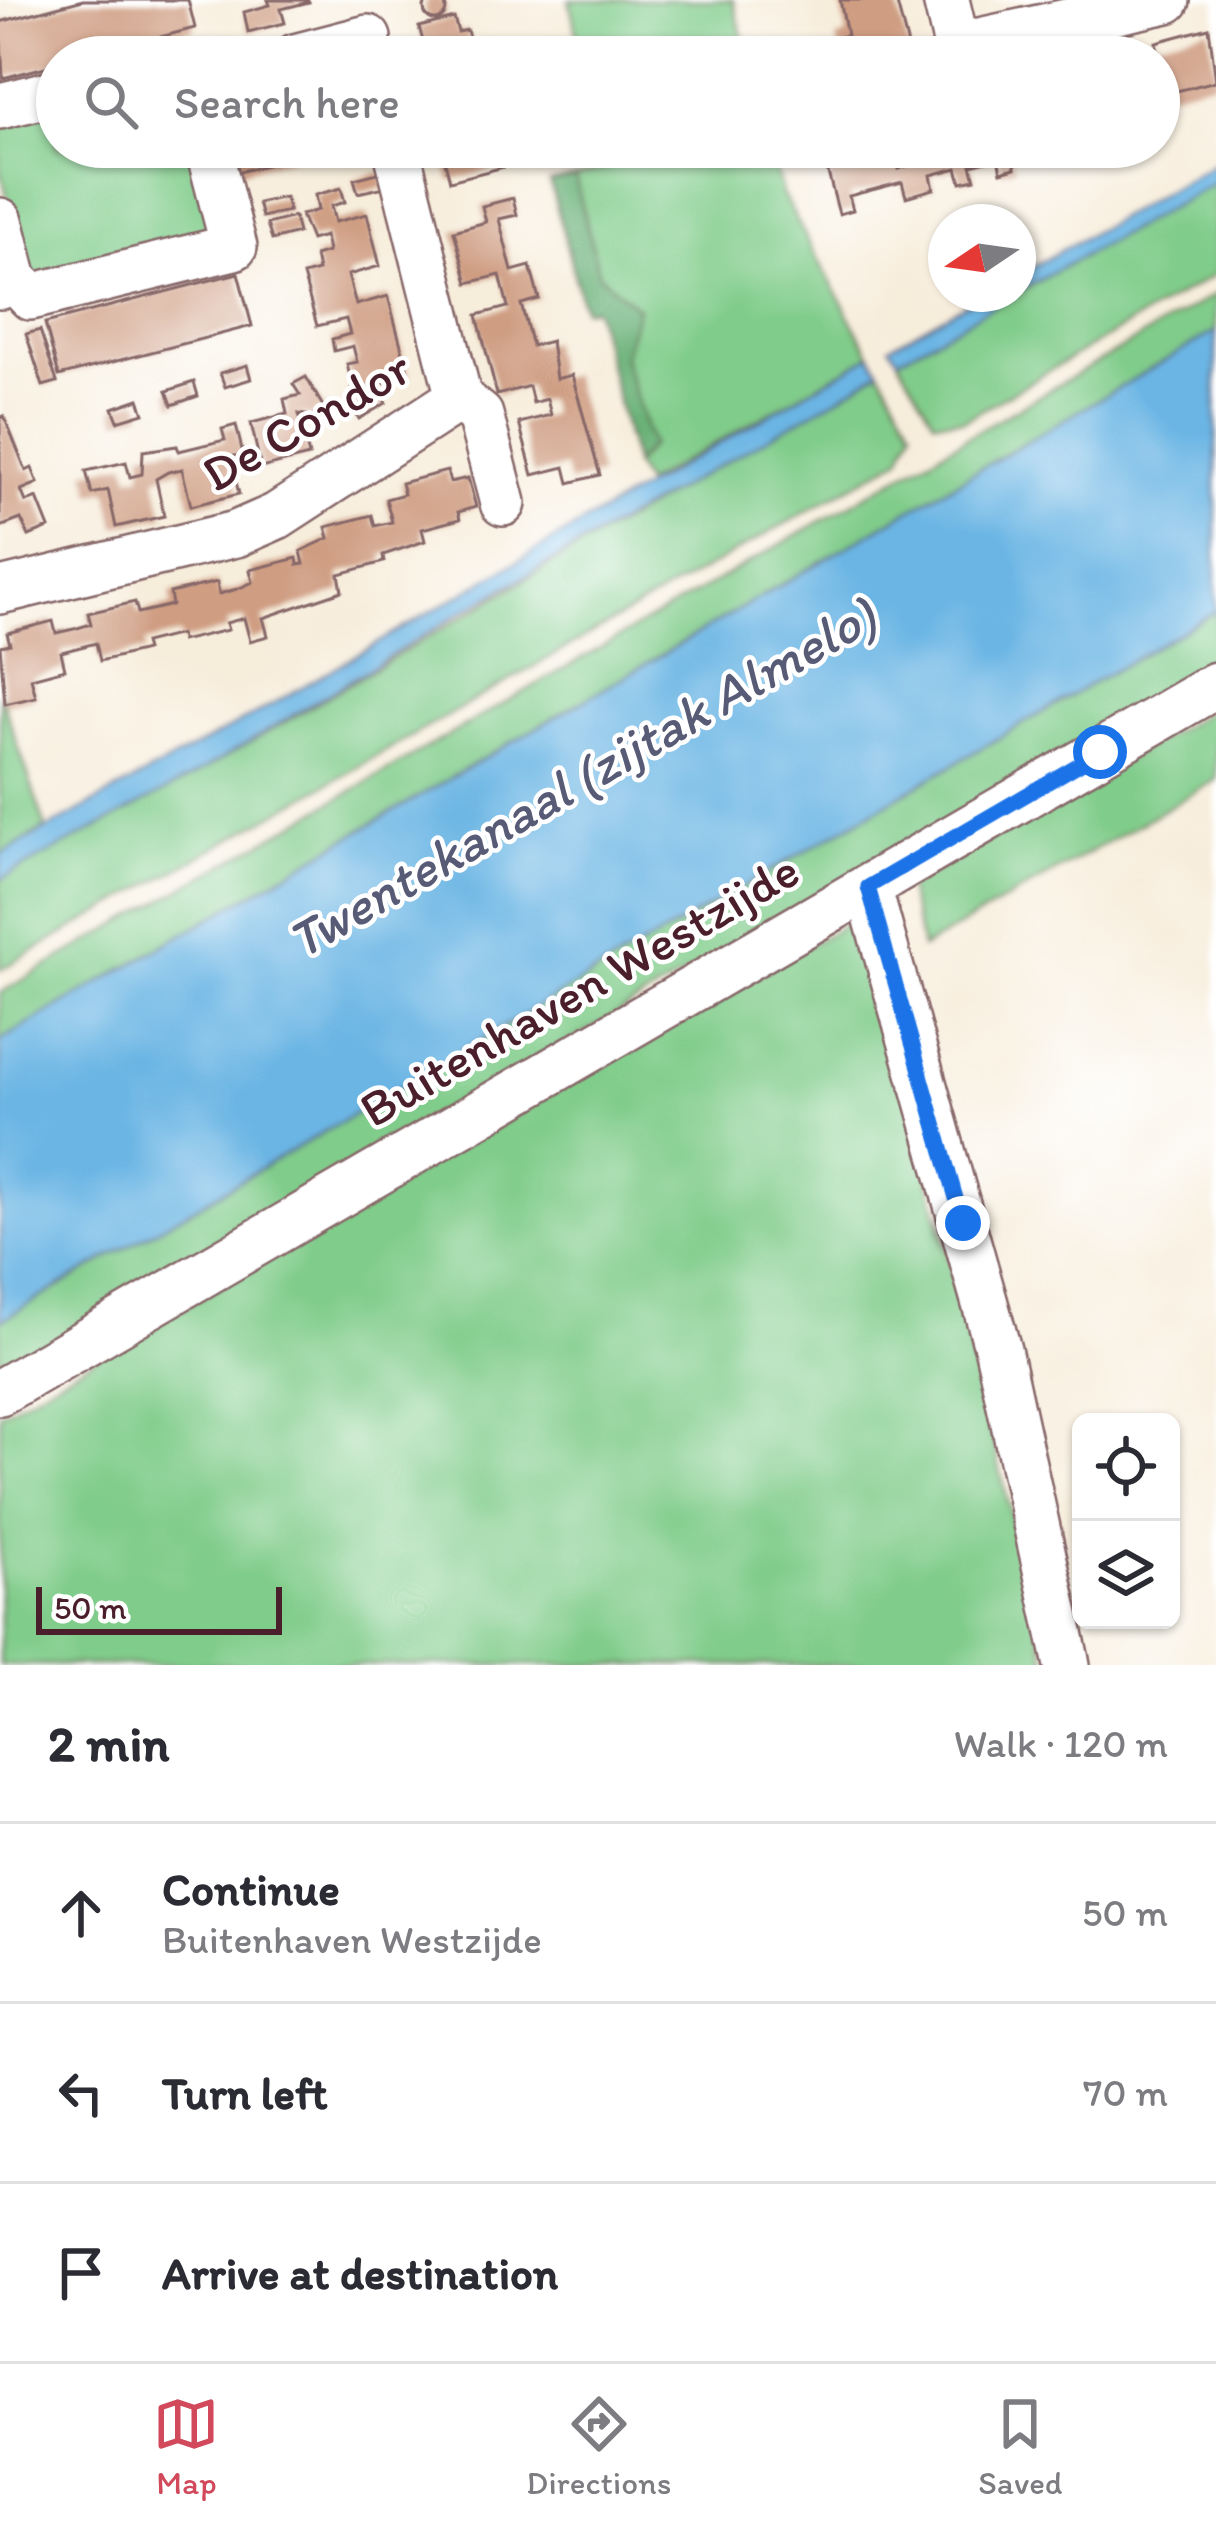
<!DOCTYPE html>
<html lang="en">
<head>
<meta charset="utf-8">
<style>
  body { margin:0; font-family:Itim,sans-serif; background:#f7f7f7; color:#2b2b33 }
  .controls { position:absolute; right:36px; bottom:36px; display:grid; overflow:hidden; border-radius:18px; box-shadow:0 3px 9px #0004 }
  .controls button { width:108px; height:108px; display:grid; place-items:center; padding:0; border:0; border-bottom:3px solid #e1e1e2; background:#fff; color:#2b2b33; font:60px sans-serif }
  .compass { position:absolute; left:928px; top:204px; width:108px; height:108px; border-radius:50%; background:#fff; box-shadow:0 3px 9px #0004; rotate:257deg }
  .scale { position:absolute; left:36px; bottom:30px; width:246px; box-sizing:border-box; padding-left:12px; border:6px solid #4a1f2b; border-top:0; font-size:33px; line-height:42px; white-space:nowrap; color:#4a1f2b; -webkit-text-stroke:9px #fff; paint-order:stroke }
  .stop { position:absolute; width:36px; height:36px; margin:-27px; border:9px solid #1a73e8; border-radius:50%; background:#fff }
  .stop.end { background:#1a73e8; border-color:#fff; box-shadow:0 3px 12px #0008 }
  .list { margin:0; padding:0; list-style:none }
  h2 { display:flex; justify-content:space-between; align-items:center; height:156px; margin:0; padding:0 48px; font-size:51px }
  h2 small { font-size:39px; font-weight:400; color:#7c7c81 }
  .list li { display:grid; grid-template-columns:78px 1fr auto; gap:36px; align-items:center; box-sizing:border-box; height:180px; padding:0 48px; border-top:3px solid #e1e1e2 }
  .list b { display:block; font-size:45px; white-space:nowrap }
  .list p { margin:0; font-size:39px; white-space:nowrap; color:#7c7c81 }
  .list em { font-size:39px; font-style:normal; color:#7c7c81 }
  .icon { flex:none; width:66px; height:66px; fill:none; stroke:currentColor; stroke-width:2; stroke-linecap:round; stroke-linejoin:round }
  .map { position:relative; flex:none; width:1216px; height:1665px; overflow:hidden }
  .search { position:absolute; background:#fff; box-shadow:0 3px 9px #0004; left:36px; right:36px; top:36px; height:132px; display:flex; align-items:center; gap:30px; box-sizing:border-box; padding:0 42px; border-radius:66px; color:#7c7c81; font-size:45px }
  .sheet { height:696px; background:#fff }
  nav { display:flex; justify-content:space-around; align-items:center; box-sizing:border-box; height:168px; border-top:3px solid #e1e1e2; background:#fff; font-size:33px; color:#7c7c81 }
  nav a { display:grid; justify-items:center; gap:6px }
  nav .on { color:#d1495b }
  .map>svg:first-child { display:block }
</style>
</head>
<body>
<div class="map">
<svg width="1216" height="1665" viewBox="0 0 1216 1665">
  <rect width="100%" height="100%" fill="#fff"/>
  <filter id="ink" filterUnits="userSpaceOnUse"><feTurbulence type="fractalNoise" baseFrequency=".00833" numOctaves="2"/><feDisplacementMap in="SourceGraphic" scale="24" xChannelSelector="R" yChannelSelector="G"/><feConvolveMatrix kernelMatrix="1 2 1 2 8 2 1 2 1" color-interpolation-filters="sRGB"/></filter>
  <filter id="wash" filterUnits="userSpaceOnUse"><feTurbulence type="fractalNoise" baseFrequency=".004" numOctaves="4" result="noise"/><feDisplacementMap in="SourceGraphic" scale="48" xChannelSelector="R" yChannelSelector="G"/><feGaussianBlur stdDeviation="2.7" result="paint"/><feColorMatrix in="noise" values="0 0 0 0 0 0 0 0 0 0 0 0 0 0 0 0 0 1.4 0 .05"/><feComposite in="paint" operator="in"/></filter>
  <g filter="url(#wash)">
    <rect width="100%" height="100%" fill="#f7eddb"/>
    <path fill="#80cc8a" stroke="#65765a" stroke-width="3" d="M569,0H733L748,57H582Z
      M57,101V147H198L223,240L31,287L0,169V116Z
      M603,147H770L782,194L871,355L644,484L634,465L651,445L623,357L638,308L599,276L575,177L608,168Z
      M1216,182V274L964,420H934L898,359Z
      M1216,294V331L0,1041V993Z
      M880,370L913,429L901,458L0,970V880L190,778Z
      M1216,611V666L0,1373V1321Z
      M0,693L46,828L0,855Z
      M1216,707V780L922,948L907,888Z
      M864,913L1048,1665H0V1413Z"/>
    <path fill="#68b076" stroke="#596850" stroke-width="3" d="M575,177L599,275L638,308L623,357L651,445L634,465L594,308L583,309L550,182Z"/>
    <path fill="#6bb5e4" stroke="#5a6a88" stroke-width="3" d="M1216,162V182L1018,292V275Z
      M983,294H1015L898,359L890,346Z
      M1216,331V611L0,1321V1041Z
      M871,355L880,370L841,396L459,614L190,778L0,880V855L259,712Z"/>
    <g id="blocks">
      <path fill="#cf9d82" d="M424 9a11 11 0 1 1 22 0a11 11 0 1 1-22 0Z
        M83,0H188L195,28L84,57H57V64L3,78L0,22Z
        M268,0H308L309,2L281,9L285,23L248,32L244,12L270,5Z
        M840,0H896L911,57H841L836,38L847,35Z
        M454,18L458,32L467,30L474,57H417L414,44L423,41L419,27Z
        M1209,28L1216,81L1169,93L1156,42Z
        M228,147H327V149L235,173Z
        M441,147H498L504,167L450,181Z
        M836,147H893L899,169L926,159L923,147H952L954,155L968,152L966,147L1034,149L1012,154L1015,168L1001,172L998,158L971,165L975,179L961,182L957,168L931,175L934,189L906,197L902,182L849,196L853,210L839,214L827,169L841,166Z
        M381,172L385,187L358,193L354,179Z
        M341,188L345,202L331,206L335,222L367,214L380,266L348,275L356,305L388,296L409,376L375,385L386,403L359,419L352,406L356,404L347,364L357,362L353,346L334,351L332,339L350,334L346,319L317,326L303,275L318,271L315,256L328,252L325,236L311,240L301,215L318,210L315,195Z
        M285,197L289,211L262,217L258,203Z
        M513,198L517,215L499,219L512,271L530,266L539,299L521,304L532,346L551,341L556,379L572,375L600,475L569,483L565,467L533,475L519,423L551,415L547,399L533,403L529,386L497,395L477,315L508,307L500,275L468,283L454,231L486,222L482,206Z
        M294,217L298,233L272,240L267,224Z
        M238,273L252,326L59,376L45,323Z
        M40,330L57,382L43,386L26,334Z
        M247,365L251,379L225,387L220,373Z
        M306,377L324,408L311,416L299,414L309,456L261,468L251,423L287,414L284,399L300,395L293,384Z
        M194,382L198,396L172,405L167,391Z
        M139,399L144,413L118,421L113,408Z
        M4,416L26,471L32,468L38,483L21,490L26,502L37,498L49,528L29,536L21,519L0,527V418Z
        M236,425L243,454L230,457L239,494L191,506L182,469L168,472L156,479L164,516L116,527L108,490L92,494L86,471L126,462L130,477L142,474L143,451L177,446L179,451L225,440L222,429Z
        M447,471L450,482L468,478L476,507L458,512L460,519L422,529L425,541L383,555L384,562L339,574L342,591L263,618L268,636L250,641L244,618L226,623L228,630L181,641L180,634L144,643L146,650L100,661L96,643L61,652L65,669L31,678L36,697L5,704L0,646L10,644L7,633L53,621L56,633L74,629L91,624L88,613L135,602L138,613L172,605L170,593L217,582L219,594L237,589L253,582L250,570L297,558L298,565L304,564L301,551L329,538L326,527L372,515L375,526L392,522L386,499L404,494L401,483Z"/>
    </g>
  </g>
  <g filter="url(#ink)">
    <use href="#blocks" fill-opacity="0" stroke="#876769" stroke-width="3"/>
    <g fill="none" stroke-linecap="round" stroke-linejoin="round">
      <g stroke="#876769" stroke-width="50">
        <path id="minor" d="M946,0L957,46L954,57
          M957,46L1167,0
          M295,57L368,38
          M0,106L57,92
          M396,147L459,398L480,415L503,503
          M0,221L15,280L0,286
          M15,280L31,297L234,247L208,147
          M0,591L236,534L277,516L459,398
          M868,887L998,1350L1067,1665
          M0,1392L1216,685"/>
      </g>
      <use href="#minor" stroke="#fff" stroke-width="45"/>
    </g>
  </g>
  <g fill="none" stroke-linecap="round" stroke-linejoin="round" filter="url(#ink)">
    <path stroke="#1a73e8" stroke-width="15" d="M963,1223L868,887L1100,752"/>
  </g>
  <g text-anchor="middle" stroke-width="9" stroke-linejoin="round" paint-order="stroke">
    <g font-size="51" fill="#4a1f2b" stroke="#fff">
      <text transform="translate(306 420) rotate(-30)" y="18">De Condor</text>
      <text transform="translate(579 989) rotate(-30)" y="18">Buitenhaven Westzijde</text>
    </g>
    <g font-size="54" font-style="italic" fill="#575b75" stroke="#fff">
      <text transform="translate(581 777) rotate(-30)" y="19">Twentekanaal (zijtak Almelo)</text>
    </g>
  </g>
</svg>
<div class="controls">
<button><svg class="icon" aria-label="locate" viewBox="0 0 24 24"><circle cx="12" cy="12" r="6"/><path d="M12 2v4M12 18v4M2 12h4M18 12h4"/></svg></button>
<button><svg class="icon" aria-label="layers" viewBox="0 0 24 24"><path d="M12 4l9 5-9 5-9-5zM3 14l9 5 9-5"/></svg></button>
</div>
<svg class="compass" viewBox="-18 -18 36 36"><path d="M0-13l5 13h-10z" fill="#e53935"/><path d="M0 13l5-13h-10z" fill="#7c7c81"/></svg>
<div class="scale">50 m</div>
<div class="stop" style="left:1100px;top:752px"></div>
<div class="stop end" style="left:963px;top:1223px"></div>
<div class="search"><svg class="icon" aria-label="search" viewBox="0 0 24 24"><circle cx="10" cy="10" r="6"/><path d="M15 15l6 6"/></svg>Search here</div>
</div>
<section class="sheet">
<h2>2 min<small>Walk · 120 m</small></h2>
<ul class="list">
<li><svg class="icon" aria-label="ahead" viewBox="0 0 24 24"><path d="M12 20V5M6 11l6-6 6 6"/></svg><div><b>Continue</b><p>Buitenhaven Westzijde</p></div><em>50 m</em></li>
<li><svg class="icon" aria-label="left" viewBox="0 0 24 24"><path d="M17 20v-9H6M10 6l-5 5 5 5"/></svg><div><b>Turn left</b></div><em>70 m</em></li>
<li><svg class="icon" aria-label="arrive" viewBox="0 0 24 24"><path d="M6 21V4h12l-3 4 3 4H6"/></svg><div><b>Arrive at destination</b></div></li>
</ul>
</section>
<nav>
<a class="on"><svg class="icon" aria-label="map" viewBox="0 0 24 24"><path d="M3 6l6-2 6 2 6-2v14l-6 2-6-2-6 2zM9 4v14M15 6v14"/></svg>Map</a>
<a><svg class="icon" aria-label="directions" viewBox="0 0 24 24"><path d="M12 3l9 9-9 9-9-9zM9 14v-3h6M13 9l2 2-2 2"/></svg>Directions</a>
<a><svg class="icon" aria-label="saved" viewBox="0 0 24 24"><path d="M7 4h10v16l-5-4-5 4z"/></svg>Saved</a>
</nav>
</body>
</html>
